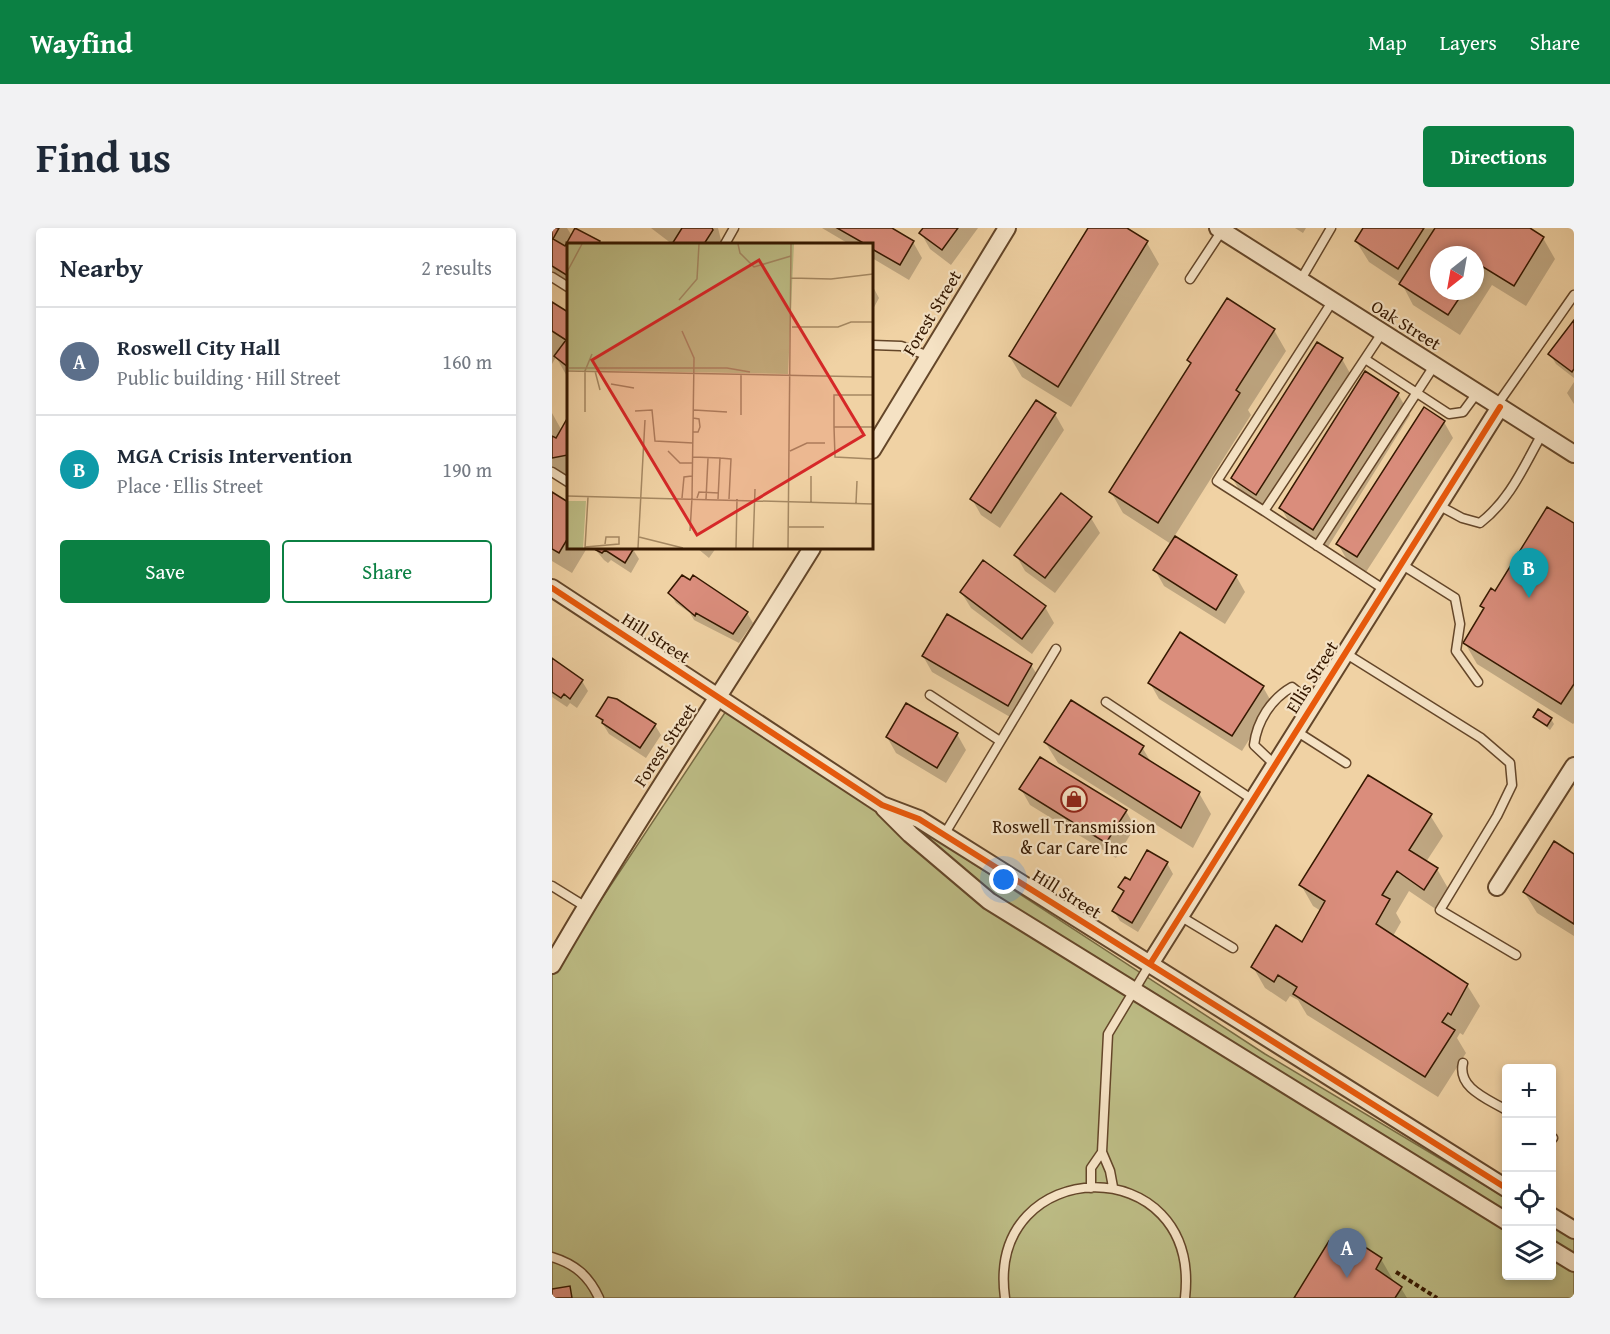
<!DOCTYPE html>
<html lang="en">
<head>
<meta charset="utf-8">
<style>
  body { margin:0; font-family:"Gentium Book Plus",serif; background:#f2f2f3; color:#1f2937 }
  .controls { position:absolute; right:18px; bottom:18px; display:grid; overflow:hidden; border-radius:6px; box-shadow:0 3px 9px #0003 }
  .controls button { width:54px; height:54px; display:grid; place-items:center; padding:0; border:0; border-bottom:2px solid #e0e1e3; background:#fff; color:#1f2937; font:30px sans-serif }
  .compass { position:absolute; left:878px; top:18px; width:54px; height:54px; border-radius:50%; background:#fff; box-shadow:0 3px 9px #0003; rotate:211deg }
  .you { position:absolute; left:452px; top:652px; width:21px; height:21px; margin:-15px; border:4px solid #fff; border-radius:50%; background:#1a73e8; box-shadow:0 0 0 9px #1a73e833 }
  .badge { display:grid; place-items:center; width:39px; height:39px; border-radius:50%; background:#0b8043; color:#fff; font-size:20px; font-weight:700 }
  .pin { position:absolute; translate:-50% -50px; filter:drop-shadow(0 2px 3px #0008) }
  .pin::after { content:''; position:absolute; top:32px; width:21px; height:18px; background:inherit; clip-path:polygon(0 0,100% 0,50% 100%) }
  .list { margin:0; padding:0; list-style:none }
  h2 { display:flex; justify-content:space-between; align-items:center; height:78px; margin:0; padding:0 24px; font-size:26px }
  h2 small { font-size:20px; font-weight:400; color:#747a83 }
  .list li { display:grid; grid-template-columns:39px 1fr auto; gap:18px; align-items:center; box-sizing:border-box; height:108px; padding:0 24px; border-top:2px solid #e0e1e3 }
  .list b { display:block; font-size:22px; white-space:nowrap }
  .list p { margin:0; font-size:20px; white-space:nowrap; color:#747a83 }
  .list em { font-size:20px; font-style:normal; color:#747a83 }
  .actions { display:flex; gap:12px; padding:18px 24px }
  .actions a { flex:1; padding:14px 0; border:2px solid #0b8043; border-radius:6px; text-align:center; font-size:21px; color:#0b8043 }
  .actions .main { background:#0b8043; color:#fff }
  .icon { flex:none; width:33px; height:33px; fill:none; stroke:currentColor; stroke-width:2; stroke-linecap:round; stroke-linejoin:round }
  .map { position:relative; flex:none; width:1022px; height:1070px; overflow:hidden; border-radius:6px }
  header { display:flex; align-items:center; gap:36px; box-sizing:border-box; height:84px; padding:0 30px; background:#0b8043; color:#fff }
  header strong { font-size:28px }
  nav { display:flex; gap:33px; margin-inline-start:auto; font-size:21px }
  .intro { display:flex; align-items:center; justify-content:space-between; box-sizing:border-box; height:144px; padding:0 36px }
  h1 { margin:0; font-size:42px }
  .button { padding:15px 27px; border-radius:6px; background:#0b8043; color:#fff; font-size:21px; font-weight:700 }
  main { display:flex; gap:36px; padding:0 36px }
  aside { flex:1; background:#fff; border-radius:6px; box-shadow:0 3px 9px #0003 }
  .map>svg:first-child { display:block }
</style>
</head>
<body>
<header>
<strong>Wayfind</strong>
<nav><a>Map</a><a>Layers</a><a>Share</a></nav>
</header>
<div class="intro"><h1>Find us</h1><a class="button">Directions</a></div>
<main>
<aside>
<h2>Nearby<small>2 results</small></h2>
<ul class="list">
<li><span class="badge" style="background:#5c6f8a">A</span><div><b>Roswell City Hall</b><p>Public building · Hill Street</p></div><em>160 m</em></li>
<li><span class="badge" style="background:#0f9aa8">B</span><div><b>MGA Crisis Intervention</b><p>Place · Ellis Street</p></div><em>190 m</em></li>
</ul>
<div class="actions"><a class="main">Save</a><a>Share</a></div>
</aside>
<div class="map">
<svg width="1022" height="1070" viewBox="0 0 1022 1070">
  <rect width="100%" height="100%" fill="#f0d2a4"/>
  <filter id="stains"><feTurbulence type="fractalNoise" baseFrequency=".00333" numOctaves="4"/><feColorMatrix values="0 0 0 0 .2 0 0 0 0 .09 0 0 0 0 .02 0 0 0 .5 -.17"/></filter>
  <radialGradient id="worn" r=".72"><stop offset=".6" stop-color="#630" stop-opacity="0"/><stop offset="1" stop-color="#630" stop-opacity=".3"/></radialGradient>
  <path fill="#bcbb84" stroke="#786a42" stroke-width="1.5" d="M178,477L713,826L954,970V1048H999L1000,997L1022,1011V1070H0V746Z"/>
  <path fill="#0003" fill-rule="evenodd" d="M0,0H15L20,8L47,14L49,16H16V61L0,51Z
    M99,0H166L170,16H120Z
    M270,0H337L361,14L370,30L357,52L320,30V16H297Z
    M373,0H426L399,37L378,21L369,5Z
    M537,0H572L595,15L607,36L519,179L470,149L458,129Z
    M743,0H754L751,5Z
    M813,0H975L991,10L1003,31L974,78L940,57L908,107L861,77L850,56L817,34L804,13ZM887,27H923V63H887Z
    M320,57L327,70L320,83Z
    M0,76L16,86V150L4,129L0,136Z
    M1022,95V150L1004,136L998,126Z
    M722,102L734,123L696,182L699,187L622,309L684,348L693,364L673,396L612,358L603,342L619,316L571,285L559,264L639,137L637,132Z
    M790,131L799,147L714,281L690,266L680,250Z
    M1022,154V176L1015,165Z
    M846,166L858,187L774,322L741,301L729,280Z
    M0,185L10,203L16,192V250L0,249Z
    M503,186L512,202L448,300L429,287L420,271Z
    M892,194L901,210L814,344L795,332L786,316Z
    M0,265L16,276V320H35L20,345L0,333Z
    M539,290L548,305L503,365L473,343L464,327Z
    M1022,297V495L1021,496L925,436L913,415L933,383L930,378Z
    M42,320L52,323V320H84L82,323L87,331L79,345L59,332L56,335L52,332Z
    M145,320H164L157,330Z
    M431,334L493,379L502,395L480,426L419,380L409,364Z
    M118,365L195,385L201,395L187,415L142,392L138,385L124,375Z
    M371,428L479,437L489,453L465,493L380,444Z
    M0,432L30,453L36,463L25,480L18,475L15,479L0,469Z
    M598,455L711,459L720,475L690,523L607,471Z
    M46,488L103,497L109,507L94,530L57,506Z
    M983,489L999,491L1002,496L998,502Z
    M405,506L414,522L394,555L344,525L335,509Z
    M493,514L590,519L600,536L647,565L659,586L641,620L506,535Z
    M469,561L574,583L583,599L564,630L478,577Z
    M878,587L891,608L874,634L885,641L897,662L885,682L857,663L844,685L849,694L841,708L915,757L928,778L911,807L908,805L905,810L914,825L886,869L755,787L746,772L738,768L734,774L713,760L701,739L750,717L769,683L761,678L749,657Z
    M1022,627V708L985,685L972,664Z
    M615,635L621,646L586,704L568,693L562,683L572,666L568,659Z
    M802,1031H829L841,1052L840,1054L849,1060L855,1070H744Z"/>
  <path fill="#da8d7c" stroke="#351800" stroke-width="1.5" d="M0,0H7L1,11L13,18L23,0L48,13L46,16H16V48L0,38Z
    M130,0H160L161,2L152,16H120Z
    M285,0H340L362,13L348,37L320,21V16H313Z
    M371,0H406L390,22L367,5Z
    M536,0H575L596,13L506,159L457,128Z
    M811,0H872L846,41L803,13Z
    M883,0H978L992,9L962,58L928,37L923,45V27H887V63H912L896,87L847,56Z
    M675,70L723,101L684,162L688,165L606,295L557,264L639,135L635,132Z
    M0,74L16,84V139L2,128L14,112L0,103Z
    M1022,92V141L1020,144L996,126Z
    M765,114L791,130L704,267L679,250Z
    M813,143L847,165L761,302L727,280Z
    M484,172L504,185L439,285L418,271Z
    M872,179L893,193L805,329L784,316Z
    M16,189V227L0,230V208L4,210Z
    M0,264L16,274V310L7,325L0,321Z
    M509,265L540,289L493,350L462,327Z
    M995,279L1022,295V456L1009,476L911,415L932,380L928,378L939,360L943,363Z
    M623,308L685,347L664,382L601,342Z
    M46,320H82L73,335L53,322L50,325L44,322Z
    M431,332L494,378L470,411L408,364Z
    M130,347L138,352L141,347L196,384L181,406L144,385L143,388L116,365Z
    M395,386L480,436L456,478L370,428Z
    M628,404L712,458L680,508L596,455Z
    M0,430L31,452L18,471L12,466L9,470L0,464Z
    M56,469L65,471L104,496L88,520L50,495L51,492L44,488Z
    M519,472L592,518L587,526L648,564L629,600L492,514Z
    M354,475L406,505L385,540L334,509Z
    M986,481L1000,490L995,498L981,489Z
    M488,529L575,582L554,615L467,561Z
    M816,547L880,586L857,622L886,640L872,662L845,643L830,667L838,671L824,696L916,756L899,787L896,785L890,794L903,802L873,849L741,766L745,759L726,747L722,754L699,739L724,697L750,714L773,673L747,657Z
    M1002,613L1022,626V696L971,664Z
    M595,622L616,634L580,695L560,683L572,663L566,659L573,649L578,652Z
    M777,1013L801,1029L810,1017L830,1030L824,1041L850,1059L843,1070H742Z
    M18,1058L20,1070H0V1061Z"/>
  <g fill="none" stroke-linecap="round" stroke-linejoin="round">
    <g stroke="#644629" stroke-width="11">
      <path id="service" d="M173,16L182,0
        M0,49L16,59
        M638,51L671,1
        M748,53L779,0
        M830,105L712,283L833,362
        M320,117L349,118L377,128
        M813,131L897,186L911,184L925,165
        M945,177L1022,67
        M0,244L16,254
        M886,277L910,290L928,295C958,272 972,238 990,206
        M712,283L665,253L780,74
        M765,318L882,138
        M849,336L903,370L908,396L904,423L926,454
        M793,425L929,510L958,535L960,557L945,588L888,682L964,727
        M378,467L448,513
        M554,474L701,572
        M744,503L794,535
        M723,537L702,517C705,493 719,471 740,459L761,476
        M392,607L504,421
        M0,658L34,679
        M628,688L681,720
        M911,835C905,860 936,871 954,882
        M999,909L1001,910
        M561,959L558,943L550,924L556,806L598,736
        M539,960V940L550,924
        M0,1029C23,1036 37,1048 47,1070
        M453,1070C433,925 650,920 633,1070"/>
    </g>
    <g stroke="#644629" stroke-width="20">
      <path id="minor" d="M666,0L1022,226
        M320,222L455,0
        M0,360L330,577L367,591L954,960
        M332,580L358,606L437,673L954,993
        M945,659L1022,538
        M598,736L948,179
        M0,737C82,595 174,459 260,320
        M999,988L1022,1002
        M999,1021L1022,1035"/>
    </g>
    <path stroke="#351800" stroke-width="4" stroke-dasharray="4.5 3" stroke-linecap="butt" d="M844,1044L885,1070"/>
    <use href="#service" stroke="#f5e2c4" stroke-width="8"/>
    <use href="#minor" stroke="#f5e2c4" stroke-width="16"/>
    <g stroke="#f5e2c4" stroke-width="10">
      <path id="cycleway" d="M0,360L330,577L367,591L954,960
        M598,736L948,179"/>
    </g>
    <use href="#cycleway" stroke="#e8590c" stroke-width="6"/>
  </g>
  <defs>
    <g id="shop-ring" transform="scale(1.35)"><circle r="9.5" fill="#f5e2c4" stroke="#8f2418" stroke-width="1.5"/><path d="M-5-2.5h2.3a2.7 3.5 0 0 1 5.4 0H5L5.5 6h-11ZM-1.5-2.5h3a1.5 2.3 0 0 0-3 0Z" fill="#8f2418"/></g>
  </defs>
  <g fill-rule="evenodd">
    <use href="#shop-ring" x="522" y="571"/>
  </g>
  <g text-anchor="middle" stroke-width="4.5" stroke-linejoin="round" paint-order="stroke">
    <g font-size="18" fill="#351800" stroke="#f5e2c4">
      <text transform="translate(380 85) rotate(-59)" y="6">Forest Street</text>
      <text transform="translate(854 97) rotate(32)" y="6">Oak Street</text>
      <text transform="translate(104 410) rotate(33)" y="6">Hill Street</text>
      <text transform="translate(760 449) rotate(-58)" y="6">Ellis Street</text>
      <text transform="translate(113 517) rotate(-56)" y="6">Forest Street</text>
      <text transform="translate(515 666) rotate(32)" y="6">Hill Street</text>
    </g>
    <g font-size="18" fill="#351800" stroke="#f5e2c4">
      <text x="522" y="605">Roswell Transmission<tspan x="522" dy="21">&amp; Car Care Inc</tspan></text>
    </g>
  </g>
  <g transform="translate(15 15)">
    <rect width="306" height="306" fill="#f0d2a4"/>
    <path d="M0,1H227L221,131L0,127ZM0,258H19L16,305H0Z" fill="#bcbb84"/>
    <path fill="none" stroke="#a58862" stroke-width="1.5" d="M171,1L173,10L187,24L224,13M0,29L15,1M224,35L264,36L306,31M112,57L130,36L132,1M225,84H271L284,79H306M115,88L127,115L125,255M2,125H160L183,129M0,128L306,134M28,128L33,147M44,141L67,145M306,152H267V184H306M127,167L160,169M68,168L85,167L88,198L126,200M18,169V128L25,111M174,172V131M267,184L268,214L306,216M126,189H131L133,184L132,176L126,175M101,208L113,220H126M223,208L240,200H258M126,214L153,215L151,256M153,215L164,216L162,256M0,253L306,261M115,255L117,234L125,233M130,255L132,249L152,250M139,256L141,215M244,259V233M289,260L290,238M222,284H257M123,288L125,255M72,294L116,305M18,304L52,301V294H39L38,301M18,305L21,254M71,305L78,177M169,305L170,256M186,305L188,246M221,305L224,1M306,305V256"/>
    <path fill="#d62828" fill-opacity="0.15" stroke="#d62828" stroke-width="3" d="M192,17L297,192L130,292L25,117Z"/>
    <rect width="306" height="306" fill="none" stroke="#351800" stroke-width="3"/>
  </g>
  <rect width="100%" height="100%" filter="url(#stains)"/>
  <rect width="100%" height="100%" fill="url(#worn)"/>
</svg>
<div class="controls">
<button>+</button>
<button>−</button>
<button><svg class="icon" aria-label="locate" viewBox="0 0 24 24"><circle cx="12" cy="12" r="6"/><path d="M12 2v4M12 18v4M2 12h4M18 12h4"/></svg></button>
<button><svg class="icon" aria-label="layers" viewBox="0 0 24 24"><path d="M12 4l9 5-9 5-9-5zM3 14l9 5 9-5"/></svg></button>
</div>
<svg class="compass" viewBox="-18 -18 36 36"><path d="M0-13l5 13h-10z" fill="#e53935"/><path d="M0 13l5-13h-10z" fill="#747a83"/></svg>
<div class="you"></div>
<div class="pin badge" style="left:795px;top:1050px;background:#5c6f8a">A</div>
<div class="pin badge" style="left:977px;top:370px;background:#0f9aa8">B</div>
</div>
</main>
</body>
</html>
